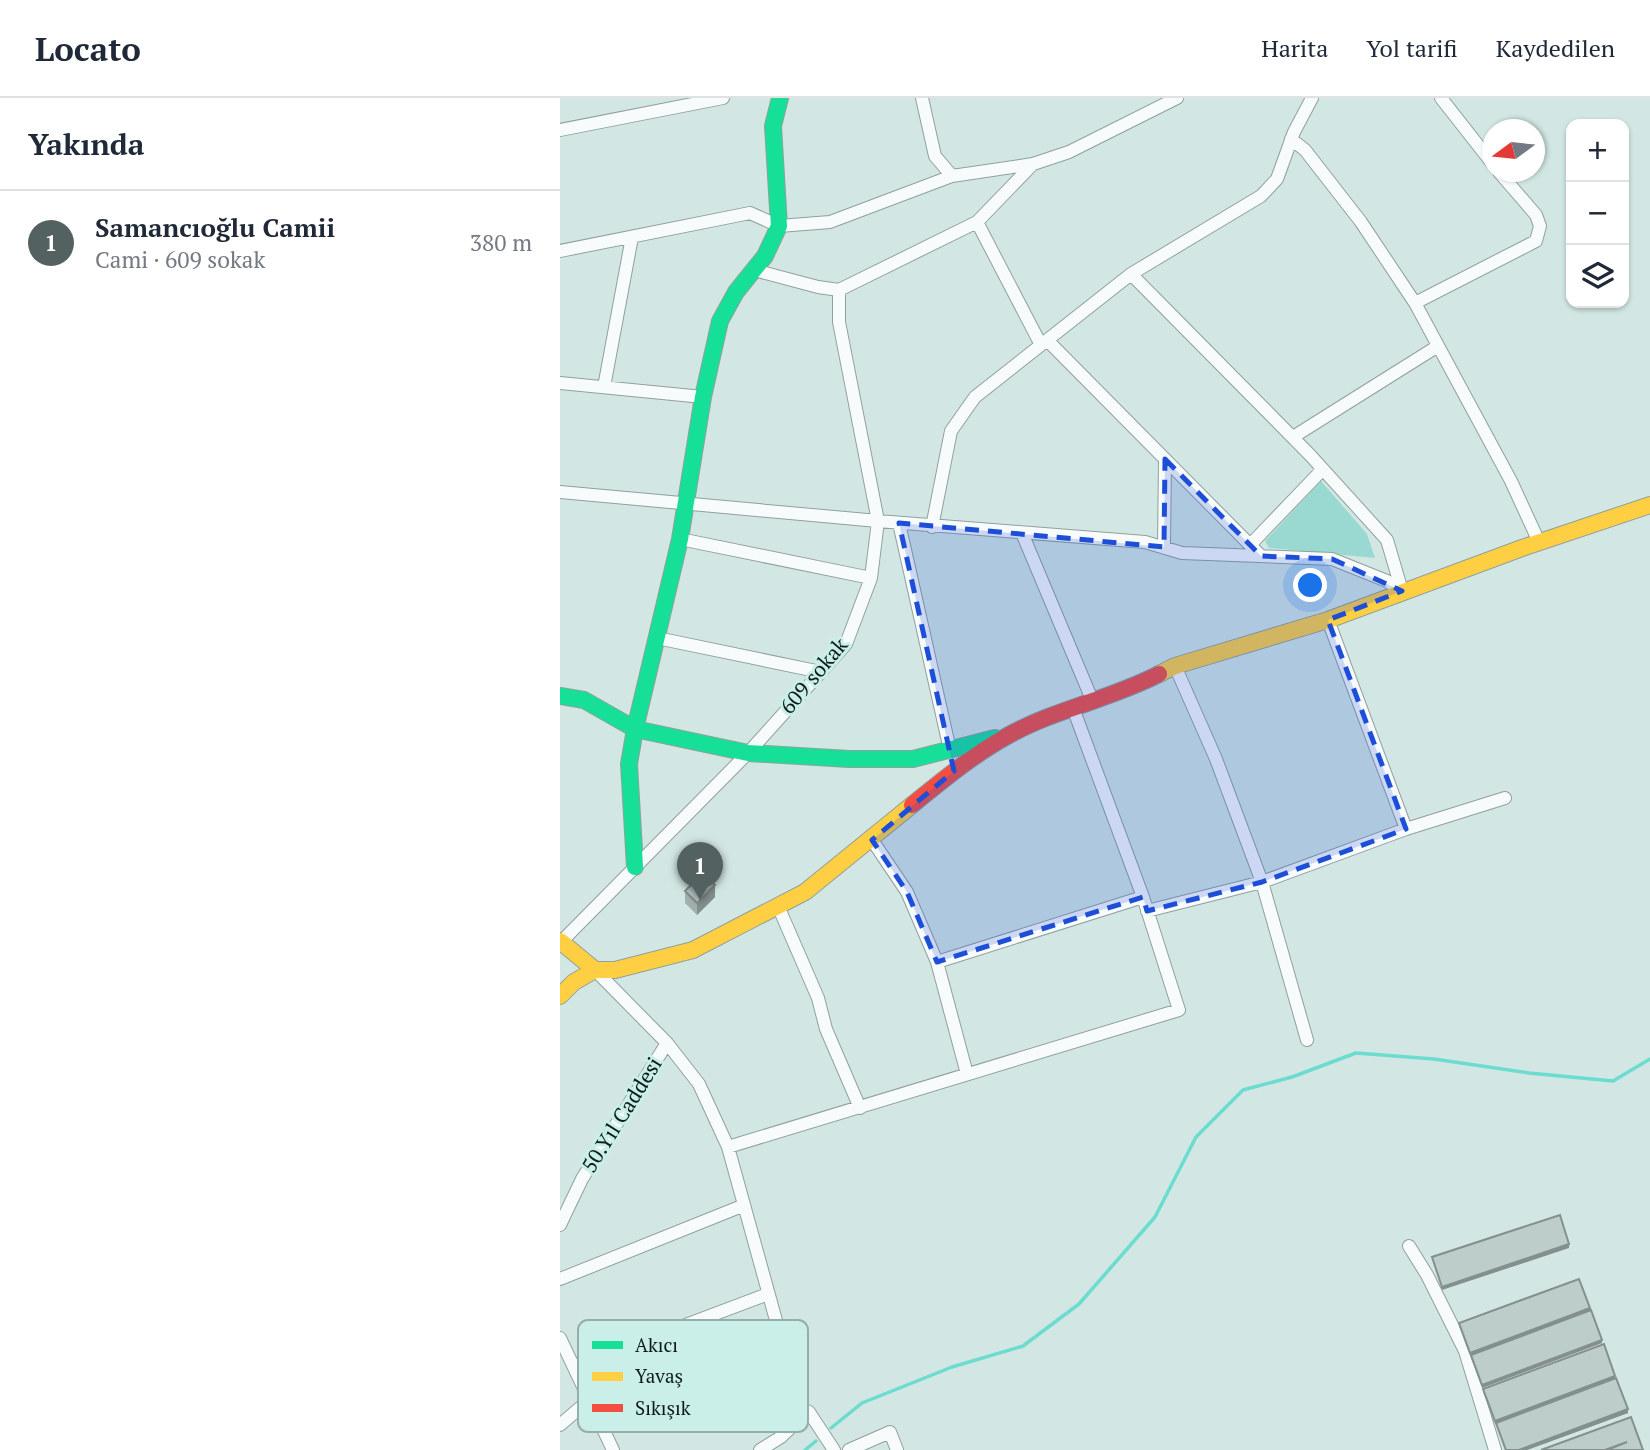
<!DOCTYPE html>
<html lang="tr">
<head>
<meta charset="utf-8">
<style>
  body { margin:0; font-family:"PT Serif",serif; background:#f6f6f7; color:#1f2937 }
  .controls { position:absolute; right:21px; top:21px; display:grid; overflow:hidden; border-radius:14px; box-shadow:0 2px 5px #0004 }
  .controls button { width:63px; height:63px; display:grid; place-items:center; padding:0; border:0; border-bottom:2px solid #e0e1e3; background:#fff; color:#1f2937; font:35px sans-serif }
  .compass { position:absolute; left:922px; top:21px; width:63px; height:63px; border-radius:50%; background:#fff; box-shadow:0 2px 5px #0004; rotate:255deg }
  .you { position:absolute; left:751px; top:488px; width:24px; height:24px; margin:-18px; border:5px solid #fff; border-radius:50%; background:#1a73e8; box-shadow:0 0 0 10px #1a73e833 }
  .badge { display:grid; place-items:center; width:46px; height:46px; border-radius:50%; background:#536260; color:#fff; font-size:23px; font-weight:700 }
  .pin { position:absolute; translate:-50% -58px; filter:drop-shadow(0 2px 4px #0008) }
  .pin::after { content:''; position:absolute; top:37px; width:24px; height:21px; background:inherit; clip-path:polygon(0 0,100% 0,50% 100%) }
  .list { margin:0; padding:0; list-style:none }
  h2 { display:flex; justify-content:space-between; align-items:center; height:91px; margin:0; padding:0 28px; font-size:30px }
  h2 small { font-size:23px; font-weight:400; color:#747a83 }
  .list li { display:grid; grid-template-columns:46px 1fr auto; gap:21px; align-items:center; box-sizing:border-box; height:105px; padding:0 28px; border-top:2px solid #e0e1e3 }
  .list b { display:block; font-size:26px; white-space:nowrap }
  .list p { margin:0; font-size:23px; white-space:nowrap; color:#747a83 }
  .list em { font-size:23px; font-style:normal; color:#747a83 }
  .icon { flex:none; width:38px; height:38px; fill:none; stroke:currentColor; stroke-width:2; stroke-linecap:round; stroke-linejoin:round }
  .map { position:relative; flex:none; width:1090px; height:1352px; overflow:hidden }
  header { display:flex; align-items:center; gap:42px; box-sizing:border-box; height:98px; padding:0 35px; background:#fff; border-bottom:2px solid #e0e1e3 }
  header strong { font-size:33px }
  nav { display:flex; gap:38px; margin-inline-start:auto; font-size:24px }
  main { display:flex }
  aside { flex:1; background:#fff }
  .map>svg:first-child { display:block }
</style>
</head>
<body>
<header>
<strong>Locato</strong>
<nav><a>Harita</a><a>Yol tarifi</a><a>Kaydedilen</a></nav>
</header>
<main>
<aside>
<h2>Yakında<small></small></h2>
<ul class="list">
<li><span class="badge">1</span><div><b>Samancıoğlu Camii</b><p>Cami · 609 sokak</p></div><em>380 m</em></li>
</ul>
</aside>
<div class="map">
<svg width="1090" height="1352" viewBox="0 0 1090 1352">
  <rect width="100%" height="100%" fill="#d2e7e3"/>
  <path fill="#9ad9d1" d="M761,383L807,436L815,460L709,450L705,443Z"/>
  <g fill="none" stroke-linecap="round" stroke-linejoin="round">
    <path stroke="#6cdcd0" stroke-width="3.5" d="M271,1330L302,1305L392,1269L463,1248L519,1206L595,1119L636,1039L683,992L732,979L796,955L874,961L969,975L1053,983L1090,961
      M245,1352L256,1343"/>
    <g stroke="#90a09d" stroke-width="14">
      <path id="street" d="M362,0L375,58L392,78
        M752,0L734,34L717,81L701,98L571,176L750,357L827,442L842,493
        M881,0L932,65
        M0,32L163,0
        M731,41L745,52L801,124L855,205L951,383L979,444
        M417,124L481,247
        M0,153L190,115L219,128L270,124L392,78L473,66L509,54L617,0
        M194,172L258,189L279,192L417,124L473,66
        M279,192V224L318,423L585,444L622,455L772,461L827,483L842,493
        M855,205L976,143L980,128L976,117L939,74
        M487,242L701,458
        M0,285L143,299
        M44,289L72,139
        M733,339L878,248
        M0,394L318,423L311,480L286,546L188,655L2,843
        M339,425L390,652
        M372,429L391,333L415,299L571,176
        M462,435L533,604
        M120,441L311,480
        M690,447L763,371
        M604,449L605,361
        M97,540L261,574
        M615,568L656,661L702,784L747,942
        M846,731L945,700
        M312,742L347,794L377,864
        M218,808L258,900L266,931L300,1010
        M587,813L702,784L846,731L768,522
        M35,872L107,945L139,986L168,1049L240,1309L239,1322L221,1339L200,1352
        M407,976L377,864L583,799
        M168,1049L619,912L583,799L513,610
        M0,1127L22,1081L107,945
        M849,1148L867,1177L905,1253L935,1352
        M0,1181L182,1108
        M0,1240L53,1352
        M14,1269L208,1196
        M240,1309L249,1314L274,1352
        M0,1327L29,1302
        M289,1352L330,1334L337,1352"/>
    </g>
    <g stroke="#90a09d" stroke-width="18">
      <path id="fast" d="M0,598L24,602L75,631L188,655L289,661H353L435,640
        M75,769L69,666L75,631L120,441L143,299L160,223L176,194L205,158L219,128L213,28L220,0"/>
    </g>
    <g stroke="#90a09d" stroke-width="18">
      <path id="slow" d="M599,576L615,568L768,522L962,450L1090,407
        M0,843L35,872
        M0,898L14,884L35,872H55L133,852L245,794L352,707"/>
    </g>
    <g stroke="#90a09d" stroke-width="18">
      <path id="jam" d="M352,707C383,682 414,656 449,637C496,611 551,601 599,576"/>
    </g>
    <use href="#street" stroke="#f8fbfb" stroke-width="12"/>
    <use href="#fast" stroke="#16e098" stroke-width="16"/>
    <use href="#slow" stroke="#ffcf43" stroke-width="16"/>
    <use href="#jam" stroke="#f24e42" stroke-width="16"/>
  </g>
  <path fill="#a3b0ae" d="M125,793L155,799L137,817L125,805Z
    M1030,1213L1042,1245L922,1290L899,1228V1225Z
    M1055,1281L1068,1315L967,1352H945L936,1325L935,1326L923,1294V1291Z"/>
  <path fill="#84908d" d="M155,787V799L137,817V805Z
    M1009,1146V1150L882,1192V1189Z
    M1030,1210V1214L910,1258V1255Z
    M1042,1242V1245L922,1290V1287Z
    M1055,1278V1281L935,1326V1323Z
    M1068,1311V1315L967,1352H959Z"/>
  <path fill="#bdcdca" stroke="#84908d" stroke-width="2" d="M143,775L155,787L137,805L125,793Z
    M1000,1117L1009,1146L882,1189L872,1159Z
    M1019,1181L1030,1210L910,1255L899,1225Z
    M1031,1212L1042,1242L922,1287L911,1257Z
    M1044,1246L1055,1278L935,1323L923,1291Z
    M1056,1280L1068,1311L959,1352H946L936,1325Z
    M1071,1319L1083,1352H1047L1067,1344L1045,1352H981Z"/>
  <path fill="#1d4ed8" fill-opacity="0.2" stroke="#1d4ed8" stroke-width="5" stroke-dasharray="14 9" stroke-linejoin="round" d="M605,361L701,458L772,461L842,493L768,522L846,731L702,784L587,813L583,799L377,864L347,794L312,742L394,673L339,425L604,449Z"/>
  <g text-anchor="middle" stroke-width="6" stroke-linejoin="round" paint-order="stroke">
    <g font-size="21" fill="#0e1b1a" stroke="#caefe9">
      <text transform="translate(254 578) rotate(-50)" y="7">609 sokak</text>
      <text transform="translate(62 1017) rotate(-58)" y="7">50.Yıl Caddesi</text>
    </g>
  </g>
  <rect x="18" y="1222" width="230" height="112" rx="10" fill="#caefe9" stroke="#92afab" stroke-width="2"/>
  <rect x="32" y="1243" width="31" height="8" fill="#16e098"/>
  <rect x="32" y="1274" width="31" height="9" fill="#ffcf43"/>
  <rect x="32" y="1306" width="31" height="8" fill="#f24e42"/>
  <g font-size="19" fill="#0e1b1a">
    <text x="75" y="1254">Akıcı</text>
    <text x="75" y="1285">Yavaş</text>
    <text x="75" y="1317">Sıkışık</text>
  </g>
</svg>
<div class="controls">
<button>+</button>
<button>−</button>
<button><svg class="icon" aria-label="layers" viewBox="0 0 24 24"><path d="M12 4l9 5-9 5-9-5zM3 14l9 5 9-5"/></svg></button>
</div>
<svg class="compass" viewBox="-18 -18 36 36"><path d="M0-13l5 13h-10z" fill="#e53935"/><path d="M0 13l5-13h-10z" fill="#747a83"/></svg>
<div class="you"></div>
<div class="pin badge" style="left:140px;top:802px">1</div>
</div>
</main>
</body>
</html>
